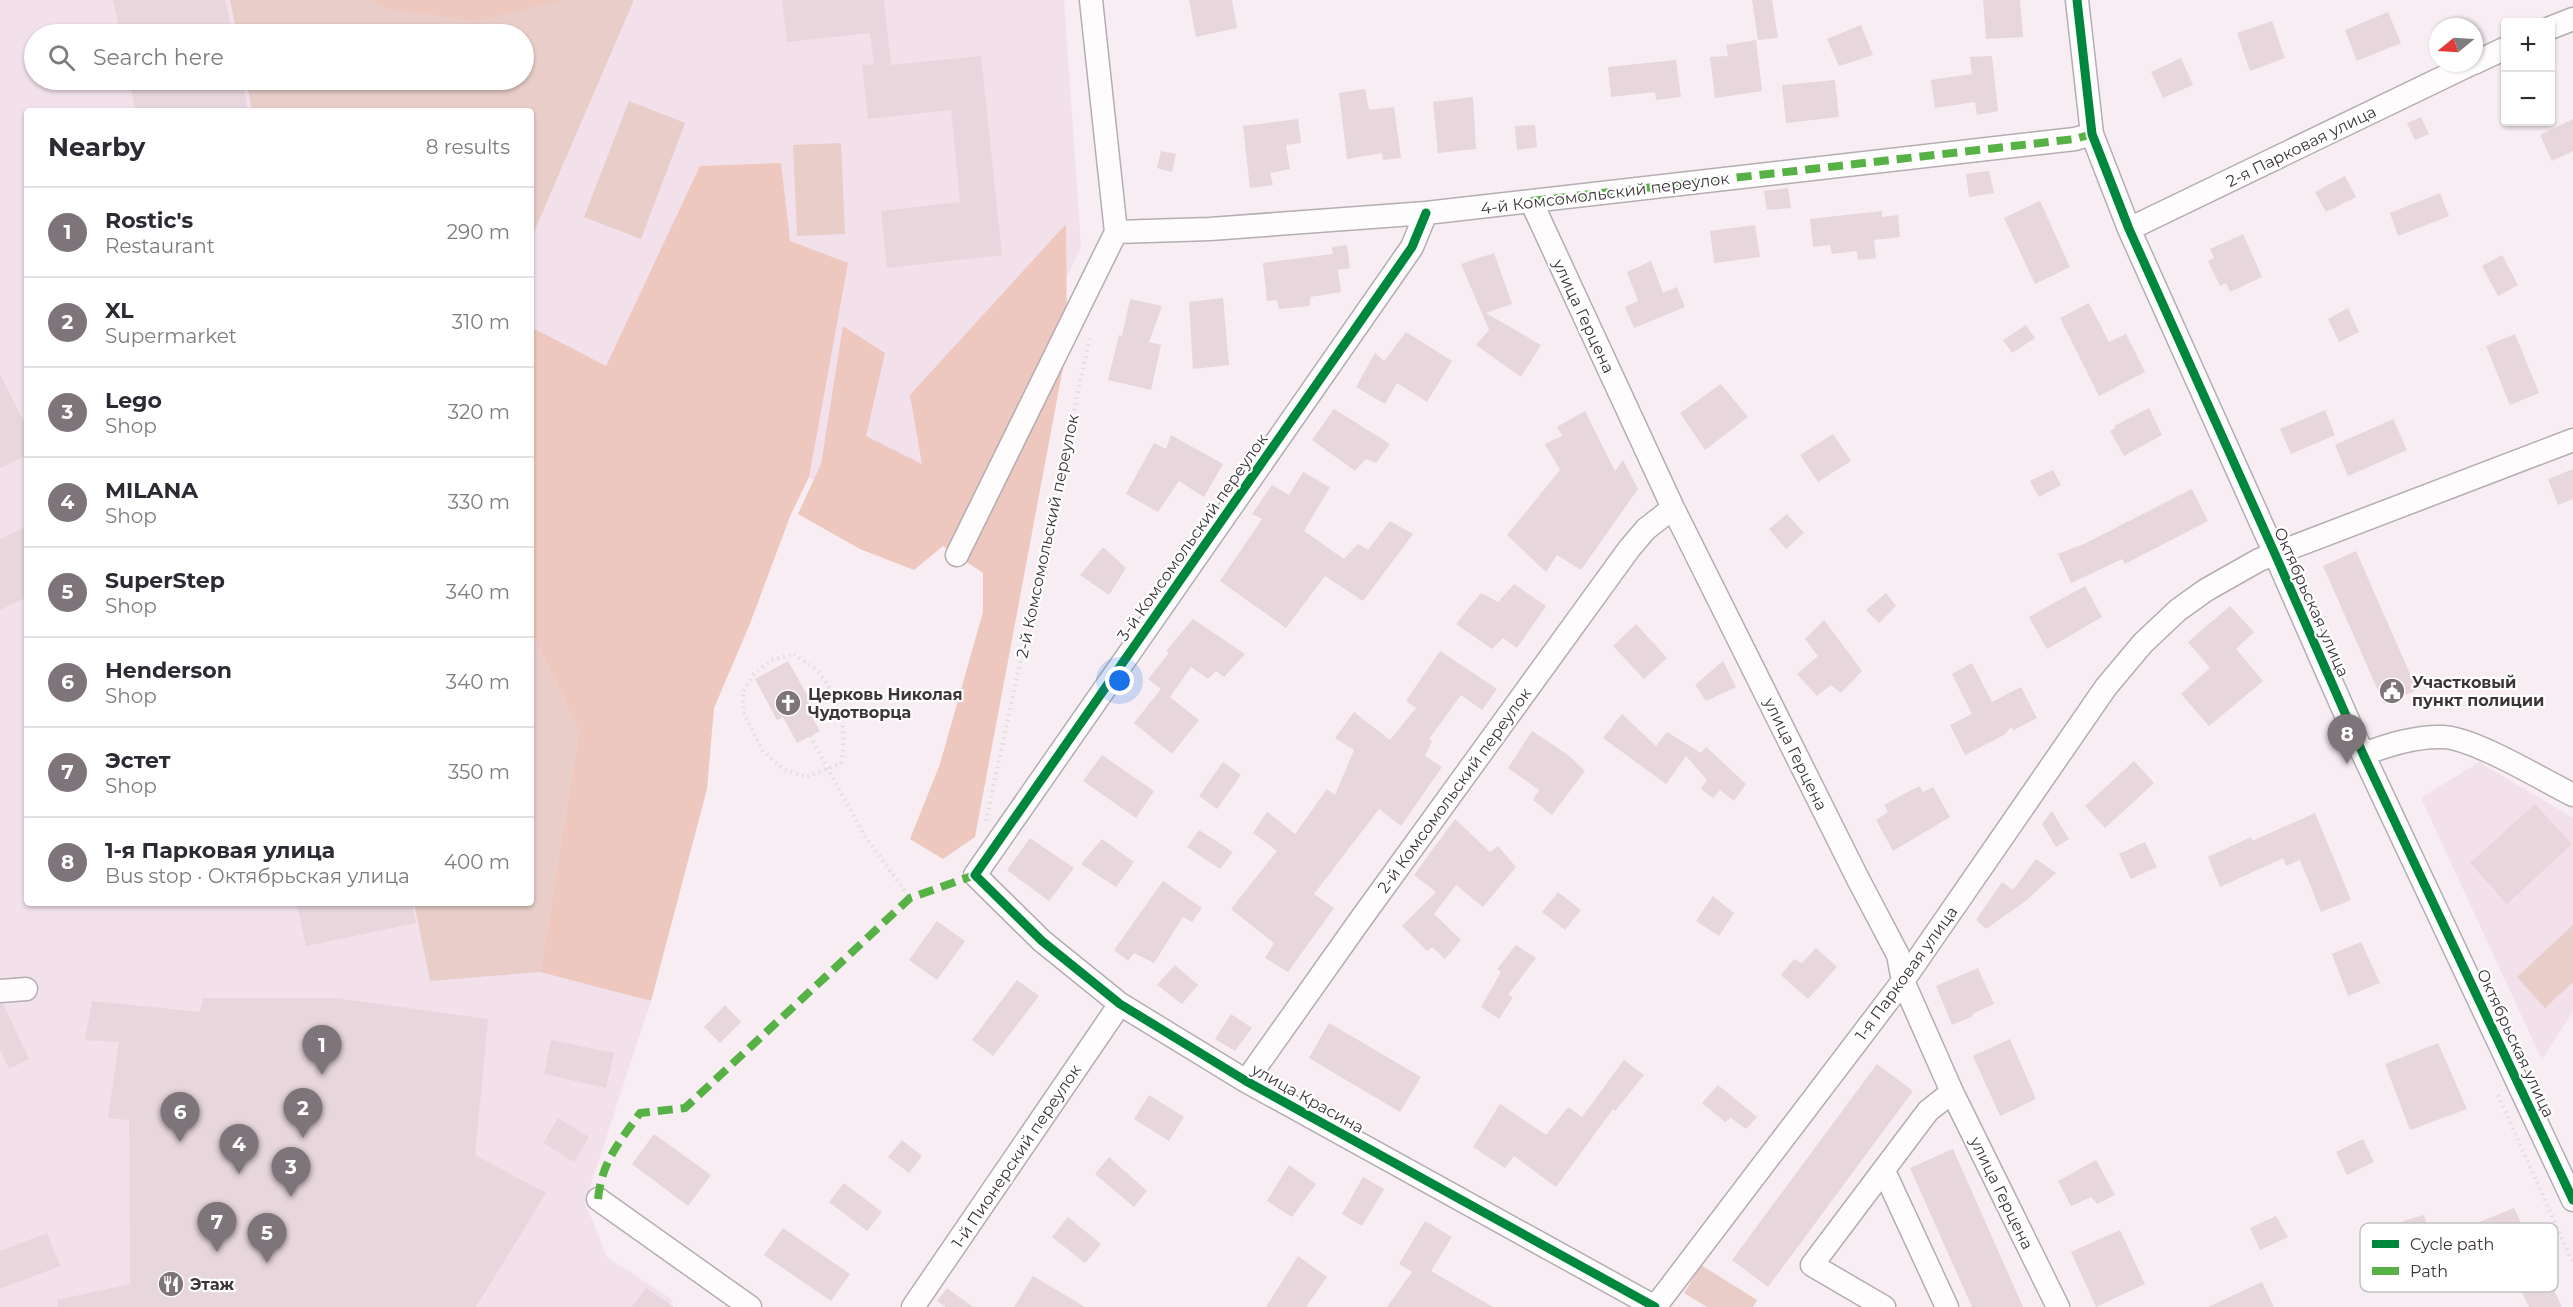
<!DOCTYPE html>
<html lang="en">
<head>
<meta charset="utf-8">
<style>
  body { margin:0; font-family:Montserrat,sans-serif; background:#f2f2f3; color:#2b2b33 }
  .controls { position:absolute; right:18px; top:18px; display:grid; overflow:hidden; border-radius:6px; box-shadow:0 2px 4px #0004 }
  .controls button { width:54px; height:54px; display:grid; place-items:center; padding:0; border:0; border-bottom:2px solid #e1e1e2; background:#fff; color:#2b2b33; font:30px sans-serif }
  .compass { position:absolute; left:2429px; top:18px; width:54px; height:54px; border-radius:50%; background:#fff; box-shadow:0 2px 4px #0004; rotate:252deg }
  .you { position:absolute; left:1120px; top:681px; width:21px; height:21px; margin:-15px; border:4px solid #fff; border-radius:50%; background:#1a73e8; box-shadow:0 0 0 9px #1a73e833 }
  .badge { display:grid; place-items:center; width:39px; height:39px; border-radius:50%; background:#7d757a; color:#fff; font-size:20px; font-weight:700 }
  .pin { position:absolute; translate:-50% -50px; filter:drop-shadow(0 2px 3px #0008) }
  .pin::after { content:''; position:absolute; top:32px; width:21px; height:18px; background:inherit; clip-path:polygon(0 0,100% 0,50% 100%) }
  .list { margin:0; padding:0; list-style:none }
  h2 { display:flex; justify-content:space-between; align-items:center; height:78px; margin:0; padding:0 24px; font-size:26px }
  h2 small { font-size:20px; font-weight:400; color:#7c7c81 }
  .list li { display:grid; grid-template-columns:39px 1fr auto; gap:18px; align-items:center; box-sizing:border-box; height:90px; padding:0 24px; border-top:2px solid #e1e1e2 }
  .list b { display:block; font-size:22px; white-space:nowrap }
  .list p { margin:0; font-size:20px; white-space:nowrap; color:#7c7c81 }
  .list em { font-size:20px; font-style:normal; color:#7c7c81 }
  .icon { flex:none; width:33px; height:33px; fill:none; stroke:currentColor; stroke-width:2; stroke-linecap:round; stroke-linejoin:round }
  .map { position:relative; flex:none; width:2573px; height:1307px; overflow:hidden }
  .search { position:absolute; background:#fff; box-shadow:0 2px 4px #0004; left:24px; top:24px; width:510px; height:66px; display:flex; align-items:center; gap:15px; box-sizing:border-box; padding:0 21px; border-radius:33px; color:#7c7c81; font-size:22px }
  .panel { position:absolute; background:#fff; box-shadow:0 2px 4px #0004; left:24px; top:108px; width:510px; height:798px; border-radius:6px }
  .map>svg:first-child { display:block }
</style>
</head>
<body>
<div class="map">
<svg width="2573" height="1307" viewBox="0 0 2573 1307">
  <rect width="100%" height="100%" fill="#f7edf3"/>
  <path fill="#f2e0eb" d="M0,0H230L237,34H34V80H246L252,111H27V903H414L430,981L540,972L651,1001L585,1202L607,1257L673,1300L668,1307H0Z
    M634,0H1064L1081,247L943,546L809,477L531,327V239Z
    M2479,762L2573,818V1011L2542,1060L2421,798Z"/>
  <path fill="#e8cdc8" d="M230,0H634L531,239V111H252L246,80H524V34H237Z
    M629,101L685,123L641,239L584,217Z
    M841,143L845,234L797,236L793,145Z
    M531,632L579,731L540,972L430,981L414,903H531Z
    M2573,925V982L2545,1008L2517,977Z
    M1701,1265L1757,1300L1753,1307H1707L1684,1293Z"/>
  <path fill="#eec7be" d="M372,0H562L477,21L387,9Z
    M781,163L790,241L848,263L809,477L791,514L749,626L714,708L707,789L651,1001L540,972L579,731L531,632V327L606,366L700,166Z
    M1066,224L1067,346L975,837L943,859L910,839L940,764L983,612V573L943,546L914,570L860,549L798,514L821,464L843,326L885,353L866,436L922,464L910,395Z"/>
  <path fill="#e7d6db" d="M113,0H225L233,34H120Z
    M782,0H884L891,65L981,56L1002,255L887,268L881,211L960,202L951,110L868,119L862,65L874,64L870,33L787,42Z
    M1189,0H1232L1237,28L1196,37Z
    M1752,0H1772L1778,38L1758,40Z
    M1983,0H2020L2023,37L1986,39Z
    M2388,12L2401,43L2357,61L2345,30Z
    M2272,21L2285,58L2250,71L2237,33Z
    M1861,25L1873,55L1839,66L1827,39Z
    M1756,40L1762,91L1715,98L1710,57L1728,56L1726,45Z
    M1992,56L1998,111L1977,115L1975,102L1935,108L1931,80L1972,74L1970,57Z
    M2181,58L2193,85L2163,98L2151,72Z
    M1676,60L1681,97L1656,100L1655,92L1611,97L1608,67Z
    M129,80H242L248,111H136Z
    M1835,80L1839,117L1786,123L1782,85Z
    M1365,89L1369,110L1394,107L1401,158L1383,160L1382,153L1347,159L1339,93Z
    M1473,97L1476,149L1438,153L1433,102Z
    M2421,117L2429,134L2415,140L2407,123Z
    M1298,119L1301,143L1286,145L1290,169L1270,173L1273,185L1250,188L1243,126Z
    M2573,119V151L2552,161L2540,135Z
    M1535,125L1537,147L1517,150L1515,126Z
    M1161,151L1176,154L1172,172L1157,168Z
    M1989,171L1994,193L1969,197L1966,174Z
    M2345,176L2356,197L2326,212L2315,192Z
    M1788,188L1791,208L1767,210L1764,191Z
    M2440,193L2449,216L2398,236L2390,213Z
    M2040,201L2070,267L2035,284L2004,218Z
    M1882,211V217L1898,215L1900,237L1874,240L1876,258L1858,260L1857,251L1832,254L1830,245L1813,247L1810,219Z
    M1755,225L1760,257L1714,263L1710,231Z
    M2243,234L2262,277L2230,292L2226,283L2220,286L2208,261L2214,258L2210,249Z
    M1347,245L1350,268L1338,270L1341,292L1310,297V306L1279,309L1277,300L1267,301L1263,263L1333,254L1332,247Z
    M1494,253L1512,304L1486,313L1541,345L1521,377L1476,345L1489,330L1461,264Z
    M2502,255L2518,285L2498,296L2482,266Z
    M1651,261L1663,293L1677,287L1685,307L1634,328L1625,307L1638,301L1627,272Z
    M1223,298L1229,365L1193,369L1189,302Z
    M1130,299L1162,306L1149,342L1161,345L1151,390L1108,380L1119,335L1122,336Z
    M2089,303L2109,342L2126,334L2145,372L2099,396L2060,318Z
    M2348,308L2359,332L2339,342L2328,319Z
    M2026,325L2035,338L2012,353L2003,340Z
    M1406,332L1452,361L1427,402L1397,383L1385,404L1356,387L1375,353L1384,361Z
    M2515,334L2539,393L2510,405L2486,346Z
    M0,374L27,428V455L0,468Z
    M1721,384L1748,417L1705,450L1680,413Z
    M2149,408L2162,435L2124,456L2110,431L2115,428L2114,426Z
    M1334,409L1390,444L1376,463L1366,459L1355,471L1312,440Z
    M2325,410L2335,435L2291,454L2280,429Z
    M1585,411L1615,471L1623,460L1638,489L1581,570L1557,555L1546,572L1507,535L1560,470L1545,444L1562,436L1557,427Z
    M2393,419L2407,450L2348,476L2335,445Z
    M1833,434L1851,461L1818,482L1800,455Z
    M1171,435L1223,464L1204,497L1179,481L1158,512L1126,494L1154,443L1166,449Z
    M2573,469V499L2558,505L2548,479Z
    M2053,470L2061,485L2039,497L2030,481Z
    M1303,472L1330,487L1304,531L1344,559L1358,544L1368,550L1390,521L1413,534L1363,601L1325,576L1286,628L1220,581L1262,519L1252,514L1272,485L1289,495Z
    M2192,489L2208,521L2125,564L2122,559L2071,583L2058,554L2084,544Z
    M1787,514L1804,533L1786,549L1769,529Z
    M27,526V597L0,610V539Z
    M1103,547L1126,568L1109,595L1080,575Z
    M2356,551L2417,690L2384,704L2323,566Z
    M1514,584L1546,606L1517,648L1503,638L1492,649L1456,624L1481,593L1498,602Z
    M2085,586L2102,617L2047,649L2029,617Z
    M1886,593L1896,606L1879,623L1866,610Z
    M2230,606L2254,632L2236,649L2263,681L2209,726L2181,694L2210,668L2188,642Z
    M1193,619L1245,654L1224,677L1216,671L1208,679L1191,667L1170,697L1199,720L1172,754L1134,723L1161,689L1148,679L1169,653L1166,651Z
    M1824,620L1862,671L1841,693L1831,685L1817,696L1797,674L1818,656L1805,639Z
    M1636,624L1667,658L1644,679L1613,646Z
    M1440,651L1497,689L1482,710L1461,695L1429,739L1432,741L1425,756L1442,767L1401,826L1379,809L1314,894L1334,908L1288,972L1265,958L1274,943L1231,909L1277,851L1253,833L1267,812L1295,834L1327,789L1335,795L1354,750L1335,738L1354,712L1390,740L1416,708L1406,701Z
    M788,661L811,702L805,705L820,731L797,743L783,717L777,720L755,679Z
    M1723,661L1736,687L1706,701L1695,685Z
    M1972,663L1992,702L2021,687L2037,718L2014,730L2011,727L2004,735L1965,755L1950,725L1972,714L1952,674Z
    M1622,714L1656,746L1667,732L1701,753L1706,747L1746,784L1734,801L1720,790L1713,798L1701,789L1707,780L1686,756L1666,784L1603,738Z
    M1532,731L1568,755L1585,771L1552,815L1533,800L1539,790L1508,768Z
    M1102,755L1154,791L1136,818L1083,781Z
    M2134,761L2154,783L2105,828L2085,806Z
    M1223,762L1241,775L1217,809L1199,796Z
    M1919,786L1923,792L1933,787L1950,817L1893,851L1876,820L1888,812L1884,805Z
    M2535,804L2572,844L2507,904L2470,863Z
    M2052,811L2069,839L2056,847L2042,824Z
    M2315,813L2351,900L2321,912L2300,860L2286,866L2283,858L2220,887L2208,857L2251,837L2252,841Z
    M1455,819L1490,852L1498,846L1516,867L1483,907L1456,885L1434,914L1461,940L1445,959L1432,947L1427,951L1402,926L1436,892L1414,875Z
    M1199,830L1233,852L1220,869L1187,847Z
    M1030,838L1074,868L1049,901L1007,870Z
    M1102,839L1134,862L1116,887L1081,864Z
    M2145,842L2157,867L2131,879L2119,854Z
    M2036,859L2056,873L2027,900L1986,929L1976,920L2002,882L2013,890Z
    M1163,881L1202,908L1192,922L1183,917L1154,963L1134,953L1128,961L1114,950Z
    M1558,892L1581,910L1565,930L1542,912Z
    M1713,896L1734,913L1719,936L1696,921Z
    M297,903H412L416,923L306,946Z
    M937,921L965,941L937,980L909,960Z
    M2361,942L2380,983L2348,996L2332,954Z
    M1516,945L1536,958L1508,995L1513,997L1499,1019L1481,1007L1501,972L1497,969Z
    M1816,948L1837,967L1808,999L1781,975L1794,959L1802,963Z
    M1175,965L1198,985L1182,1004L1157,985Z
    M1978,968L1994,1004L1972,1014L1973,1016L1952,1025L1936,986Z
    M1017,980L1039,996L993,1056L972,1040Z
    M203,998H335L488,1019L475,1155L546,1193L476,1307H58L57,1300L130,1284L129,1120L108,1118L119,1042L85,1040L92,1001L200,1012Z
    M0,1004H3L29,1059L9,1069L0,1050Z
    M725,1005L741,1022L720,1043L704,1027Z
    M1231,1014L1252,1028L1235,1051L1215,1039Z
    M1329,1023L1421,1077L1400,1112L1309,1058Z
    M2010,1039L2036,1099L2000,1116L1973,1056Z
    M551,1040L614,1053L606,1088L544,1074Z
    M2438,1043L2467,1109L2410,1130L2385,1064Z
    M1624,1060L1644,1075L1615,1111L1613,1109L1556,1187L1514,1156L1505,1168L1473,1147L1500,1104L1546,1135L1568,1107L1582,1117Z
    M1877,1064L1913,1091L1768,1287L1732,1260Z
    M1718,1085L1757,1117L1746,1129L1731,1118L1725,1122L1702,1103Z
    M1149,1095L1184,1117L1169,1141L1134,1119Z
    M558,1118L589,1137L574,1162L543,1143Z
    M654,1134L711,1175L688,1206L632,1164Z
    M2363,1139L2374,1162L2347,1175L2336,1152Z
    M902,1140L922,1156L909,1173L888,1157Z
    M1953,1149L2023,1307H1972L1910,1168Z
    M1109,1157L1147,1191L1134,1207L1095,1174Z
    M2096,1160L2115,1195L2097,1204L2091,1197L2071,1206L2058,1181Z
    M1289,1165L1316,1184L1292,1217L1267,1201Z
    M1363,1177L1384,1189L1362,1226L1342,1214Z
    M844,1183L882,1212L867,1231L829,1202Z
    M2514,1208L2548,1277L2562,1307H2529L2520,1288L2510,1292L2487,1244L2466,1251L2457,1231Z
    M2424,1215L2430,1233L2408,1239L2403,1221Z
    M2276,1216L2288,1237L2260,1250L2250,1228Z
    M1068,1217L1101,1244L1085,1263L1052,1237Z
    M1425,1221L1452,1237L1431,1271L1493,1307H1387L1412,1272L1399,1264Z
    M783,1228L850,1274L831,1301L764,1255Z
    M2120,1230L2145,1284L2096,1307L2071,1252Z
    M47,1233L60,1266L0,1289V1251Z
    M1298,1256L1327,1277L1306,1307H1266Z
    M1033,1276L1085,1307H1014Z
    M2262,1282L2274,1307H2208Z
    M646,1288L674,1307H632Z
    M947,1288L973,1307H946L937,1301Z"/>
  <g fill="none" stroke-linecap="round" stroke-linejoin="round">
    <g stroke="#b4adb1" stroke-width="25">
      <path id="minor" d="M1091,0L1116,232
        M2077,0L2092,134L2129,229L2275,554L2363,754L2573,1200
        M2550,28L2573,19
        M2474,63L2506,48
        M1531,201L1673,508L1858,879L1898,955L1903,981L1952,1092L2058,1307
        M1426,213L1412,247L975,875L1042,941L1120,1004L1246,1081L1655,1307
        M2129,229L2473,63
        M1116,232L1210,229L1426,213L2075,139L2092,134
        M957,555L1116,232
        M2363,754C2389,745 2415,736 2443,737C2474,738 2543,780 2573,795
        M0,991L26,989
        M1246,1081L1363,916L1629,549L1646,529L1673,508
        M1884,1171L1947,1307
        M598,1199L750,1307
        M913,1307L1120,1004
        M1655,1307L1903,981L2106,687L2143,643L2178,610L2206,590L2259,560L2573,440
        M1884,1307L1812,1265L1928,1111L1952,1092"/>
    </g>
    <path stroke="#dfdddf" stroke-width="4" stroke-dasharray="1.5 4.5" stroke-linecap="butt" d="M794,654C801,660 811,664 817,671C840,695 848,731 841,763L807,777L783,769L763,751L743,712V692L754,674L771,660Z
      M810,736L864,835L910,898
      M986,821L1090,336
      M2498,1095L2573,1263"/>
    <use href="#minor" stroke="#fefcfd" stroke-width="22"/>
    <path stroke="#57b246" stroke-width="8" stroke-dasharray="15 8" stroke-linecap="butt" d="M1531,201L2075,139L2092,134
      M598,1199C602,1161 619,1143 640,1113L685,1108L910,898L975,875"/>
    <g stroke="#fff" stroke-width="13">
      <path id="cycleway" d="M2077,0L2092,134L2129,229L2275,554L2363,754L2573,1200
        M1426,213L1412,247L975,875L1042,941L1120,1004L1246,1081L1655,1307"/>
    </g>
    <use href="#cycleway" stroke="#00873e" stroke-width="9"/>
  </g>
  <defs>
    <g id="civic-disc" transform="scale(1.35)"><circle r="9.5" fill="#7d757a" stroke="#fff"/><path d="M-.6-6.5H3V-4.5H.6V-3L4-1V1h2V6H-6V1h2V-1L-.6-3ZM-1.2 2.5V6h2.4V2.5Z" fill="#fff"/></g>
    <g id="church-disc" transform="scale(1.35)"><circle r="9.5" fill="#7d757a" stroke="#fff"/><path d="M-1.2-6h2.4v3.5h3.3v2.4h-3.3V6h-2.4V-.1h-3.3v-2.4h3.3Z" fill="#fff"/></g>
    <g id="restaurant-disc" transform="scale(1.35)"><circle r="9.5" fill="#7d757a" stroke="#fff"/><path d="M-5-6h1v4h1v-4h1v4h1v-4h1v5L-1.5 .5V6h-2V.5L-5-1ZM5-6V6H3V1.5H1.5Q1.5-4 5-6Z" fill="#fff"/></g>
  </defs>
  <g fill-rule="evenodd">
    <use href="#civic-disc" x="2392" y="691"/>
    <use href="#church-disc" x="788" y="703"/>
    <use href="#restaurant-disc" x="171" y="1284"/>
  </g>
  <g text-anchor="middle" stroke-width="4.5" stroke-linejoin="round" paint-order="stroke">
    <g font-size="16" fill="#3b3439" stroke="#fff">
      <text transform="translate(2301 146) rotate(-26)" y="6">2-я Парковая улица</text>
      <text transform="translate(1605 193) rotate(-7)" y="6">4-й Комсомольский переулок</text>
      <text transform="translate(1584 316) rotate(65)" y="6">улица Герцена</text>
      <text transform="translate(1047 536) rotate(-78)" y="6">2-й Комсомольский переулок</text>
      <text transform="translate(1192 537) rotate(-55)" y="6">3-й Комсомольский переулок</text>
      <text transform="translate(2312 602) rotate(66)" y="6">Октябрьская улица</text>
      <text transform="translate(1796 754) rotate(64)" y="6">улица Герцена</text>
      <text transform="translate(1454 790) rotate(-54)" y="6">2-й Комсомольский переулок</text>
      <text transform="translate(1906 973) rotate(-54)" y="6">1-я Парковая улица</text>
      <text transform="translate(2516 1043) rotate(65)" y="6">Октябрьская улица</text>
      <text transform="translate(1308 1098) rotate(29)" y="6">улица Красина</text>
      <text transform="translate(1016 1156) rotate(-56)" y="6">1-й Пионерский переулок</text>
      <text transform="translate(2002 1193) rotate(64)" y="6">улица Герцена</text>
    </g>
    <g font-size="16" font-weight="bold" fill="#3b3439" stroke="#fff" text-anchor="start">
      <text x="2412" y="688">Участковый<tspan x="2412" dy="18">пункт полиции</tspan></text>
      <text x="808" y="700">Церковь Николая<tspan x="808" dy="18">Чудотворца</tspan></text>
      <text x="190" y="1290">Этаж</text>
    </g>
  </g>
  <rect x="2360" y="1223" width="198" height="69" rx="9" fill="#fff" stroke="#c4c2c4" stroke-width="1.5"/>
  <rect x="2372" y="1240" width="27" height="8" fill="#00873e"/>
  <rect x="2372" y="1267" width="27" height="8" fill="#57b246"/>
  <g font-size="16" fill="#3b3439">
    <text x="2410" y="1250">Cycle path</text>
    <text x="2410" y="1277">Path</text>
  </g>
</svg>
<div class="controls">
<button>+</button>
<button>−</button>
</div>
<svg class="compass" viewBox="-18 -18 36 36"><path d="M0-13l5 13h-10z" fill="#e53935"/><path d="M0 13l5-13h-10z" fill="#7c7c81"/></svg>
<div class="you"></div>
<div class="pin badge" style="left:322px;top:1075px">1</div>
<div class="pin badge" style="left:303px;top:1138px">2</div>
<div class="pin badge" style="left:291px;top:1197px">3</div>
<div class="pin badge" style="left:239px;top:1174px">4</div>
<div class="pin badge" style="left:267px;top:1263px">5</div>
<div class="pin badge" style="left:180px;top:1142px">6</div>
<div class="pin badge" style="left:217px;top:1252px">7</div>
<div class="pin badge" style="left:2347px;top:764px">8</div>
<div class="search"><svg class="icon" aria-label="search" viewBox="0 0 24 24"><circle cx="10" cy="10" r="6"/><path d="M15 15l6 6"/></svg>Search here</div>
<section class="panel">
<h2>Nearby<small>8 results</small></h2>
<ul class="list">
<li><span class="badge">1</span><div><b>Rostic's</b><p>Restaurant</p></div><em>290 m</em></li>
<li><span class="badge">2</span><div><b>XL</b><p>Supermarket</p></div><em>310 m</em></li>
<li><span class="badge">3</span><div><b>Lego</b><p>Shop</p></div><em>320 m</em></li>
<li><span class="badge">4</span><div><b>MILANA</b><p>Shop</p></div><em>330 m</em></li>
<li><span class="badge">5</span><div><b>SuperStep</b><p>Shop</p></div><em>340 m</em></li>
<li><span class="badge">6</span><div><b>Henderson</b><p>Shop</p></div><em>340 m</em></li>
<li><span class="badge">7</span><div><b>Эстет</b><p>Shop</p></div><em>350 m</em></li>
<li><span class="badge">8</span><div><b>1-я Парковая улица</b><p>Bus stop · Октябрьская улица</p></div><em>400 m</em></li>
</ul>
</section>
</div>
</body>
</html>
